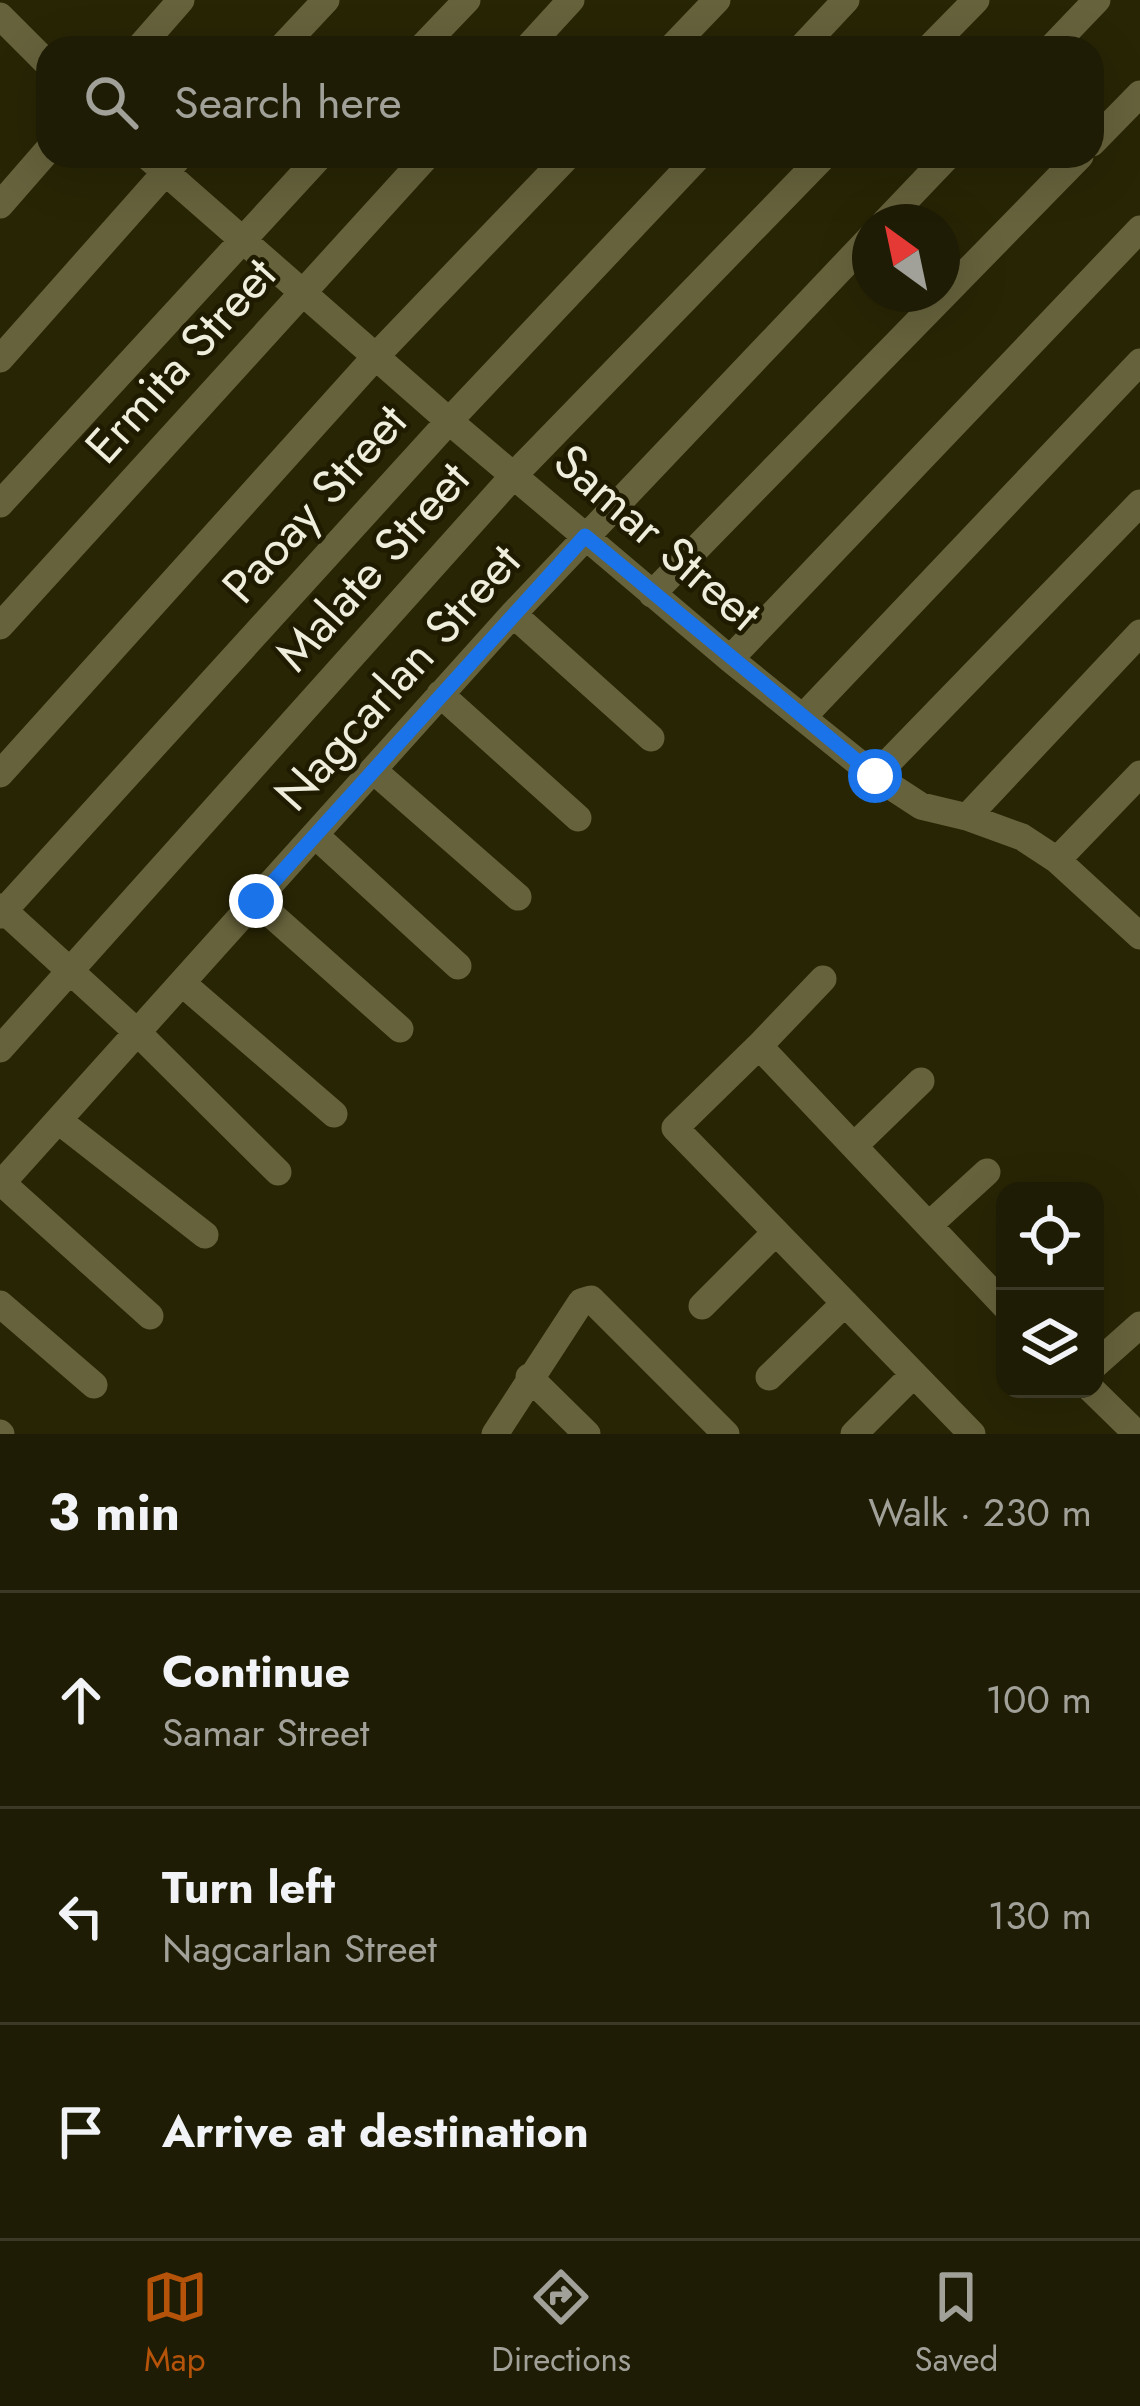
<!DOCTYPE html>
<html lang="en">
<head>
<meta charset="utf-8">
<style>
  body { margin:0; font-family:Jost,sans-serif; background:#2b2913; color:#f1f3f6 }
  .controls { position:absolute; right:36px; bottom:36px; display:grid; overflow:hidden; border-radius:24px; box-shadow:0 12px 48px #0002 }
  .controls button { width:108px; height:108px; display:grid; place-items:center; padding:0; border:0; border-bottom:3px solid #3c3a26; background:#1e1c04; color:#f1f3f6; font:60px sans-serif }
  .compass { position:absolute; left:852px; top:204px; width:108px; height:108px; border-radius:50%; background:#1e1c04; box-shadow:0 12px 48px #0002; rotate:327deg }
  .stop { position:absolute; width:36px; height:36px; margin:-27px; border:9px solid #1a73e8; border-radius:50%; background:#fff }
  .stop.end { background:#1a73e8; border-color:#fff; box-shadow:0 3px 12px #0008 }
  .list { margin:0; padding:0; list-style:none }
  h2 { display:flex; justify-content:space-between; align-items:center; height:156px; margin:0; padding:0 48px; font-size:51px }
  h2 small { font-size:39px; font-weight:400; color:#a1a19a }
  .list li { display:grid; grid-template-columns:78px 1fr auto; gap:36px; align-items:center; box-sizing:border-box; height:216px; padding:0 48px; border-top:3px solid #3c3a26 }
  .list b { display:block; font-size:45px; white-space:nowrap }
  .list p { margin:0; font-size:39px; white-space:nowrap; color:#a1a19a }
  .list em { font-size:39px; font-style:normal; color:#a1a19a }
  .icon { flex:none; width:66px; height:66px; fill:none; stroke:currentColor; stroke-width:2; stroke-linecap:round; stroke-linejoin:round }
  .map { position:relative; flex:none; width:1140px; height:1434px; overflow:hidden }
  .search { position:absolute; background:#1e1c04; box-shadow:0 12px 48px #0002; left:36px; right:36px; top:36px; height:132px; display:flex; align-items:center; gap:30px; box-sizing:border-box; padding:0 42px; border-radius:36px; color:#a1a19a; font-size:45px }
  .sheet { height:804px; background:#1e1c04 }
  nav { display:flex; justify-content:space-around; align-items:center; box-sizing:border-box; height:168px; border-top:3px solid #3c3a26; background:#1e1c04; font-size:33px; color:#a1a19a }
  nav a { display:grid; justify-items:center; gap:6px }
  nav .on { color:#b45309 }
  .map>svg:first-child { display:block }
</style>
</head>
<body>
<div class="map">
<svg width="1140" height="1434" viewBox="0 0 1140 1434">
  <rect width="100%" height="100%" fill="#282505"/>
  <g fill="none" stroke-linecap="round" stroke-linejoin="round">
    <path stroke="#66623c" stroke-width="27" d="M0,16L48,64
      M139,48L181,0
      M281,48L326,0
      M421,48L467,0
      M527,48L571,0
      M671,48L717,0
      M801,48L846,0
      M929,48L976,0
      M1051,48L1097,0
      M1092,143L1140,94
      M147,156L449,421L730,659L875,776L921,806L967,817L1022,837L1057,860L1140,936
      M0,205L48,150
      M885,222L948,156
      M0,359L180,156
      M0,504L320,156
      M652,594L1080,156
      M513,614L651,738
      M0,626L427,156
      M730,659L1140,229
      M440,694L578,818
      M804,716L1140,362
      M373,770L518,897
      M0,774L377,355L568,156
      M875,776L1140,503
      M967,817L1140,633
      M315,835L458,966
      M1057,860L1140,774
      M256,901L400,1029
      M0,907L138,1033L278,1172
      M0,915L449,421L699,156
      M823,979L759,1046L1005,1306
      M182,983L334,1114
      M759,1046L675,1128L972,1434
      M0,1049L515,474L824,156
      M59,1121L205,1235
      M854,1146L921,1081
      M2,1183L150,1316
      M0,1185L513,614L870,238
      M929,1225L987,1172
      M0,1304L94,1385
      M702,1306L776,1232
      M1095,1365L1140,1325
      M529,1377L587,1434
      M769,1377L845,1303
      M1091,1389L1137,1434
      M0,1433L1,1434
      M495,1434L581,1302L591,1299L726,1434
      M854,1434L914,1374"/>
  </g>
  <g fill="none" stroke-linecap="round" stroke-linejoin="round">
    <path stroke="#1a73e8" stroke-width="15" d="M256,901L585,536L875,776"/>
  </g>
  <g text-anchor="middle" stroke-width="9" stroke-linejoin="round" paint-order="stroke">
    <g font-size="48" fill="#efeedc" stroke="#1e1b00">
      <text transform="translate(180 360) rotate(-48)" y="17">Ermita Street</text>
      <text transform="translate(314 503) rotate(-48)" y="17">Paoay Street</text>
      <text transform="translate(658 537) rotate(41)" y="17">Samar Street</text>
      <text transform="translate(372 566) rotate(-48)" y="17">Malate Street</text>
      <text transform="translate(397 677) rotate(-48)" y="17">Nagcarlan Street</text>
    </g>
  </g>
</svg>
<div class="controls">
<button><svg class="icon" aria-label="locate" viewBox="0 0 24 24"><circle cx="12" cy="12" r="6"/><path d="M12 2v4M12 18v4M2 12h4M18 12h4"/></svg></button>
<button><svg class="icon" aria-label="layers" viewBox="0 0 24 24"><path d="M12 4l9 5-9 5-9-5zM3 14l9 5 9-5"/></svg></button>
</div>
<svg class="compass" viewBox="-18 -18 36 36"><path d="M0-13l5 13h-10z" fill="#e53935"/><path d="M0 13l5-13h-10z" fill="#a1a19a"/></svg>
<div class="stop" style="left:875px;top:776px"></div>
<div class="stop end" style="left:256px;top:901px"></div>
<div class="search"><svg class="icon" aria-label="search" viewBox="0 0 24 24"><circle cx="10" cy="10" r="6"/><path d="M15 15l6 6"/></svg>Search here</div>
</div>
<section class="sheet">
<h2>3 min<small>Walk · 230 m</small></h2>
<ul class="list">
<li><svg class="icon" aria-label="ahead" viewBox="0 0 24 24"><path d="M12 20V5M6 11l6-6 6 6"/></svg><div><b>Continue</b><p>Samar Street</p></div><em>100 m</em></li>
<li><svg class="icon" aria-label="left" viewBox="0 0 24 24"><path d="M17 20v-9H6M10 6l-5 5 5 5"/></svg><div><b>Turn left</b><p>Nagcarlan Street</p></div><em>130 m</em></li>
<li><svg class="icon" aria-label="arrive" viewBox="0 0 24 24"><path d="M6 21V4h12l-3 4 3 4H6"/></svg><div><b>Arrive at destination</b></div></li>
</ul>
</section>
<nav>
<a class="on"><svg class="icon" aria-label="map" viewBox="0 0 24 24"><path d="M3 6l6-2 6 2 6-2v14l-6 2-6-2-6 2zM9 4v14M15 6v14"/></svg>Map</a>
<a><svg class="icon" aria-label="directions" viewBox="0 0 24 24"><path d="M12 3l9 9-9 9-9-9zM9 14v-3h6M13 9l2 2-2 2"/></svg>Directions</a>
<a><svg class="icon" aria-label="saved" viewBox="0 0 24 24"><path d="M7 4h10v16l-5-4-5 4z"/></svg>Saved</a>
</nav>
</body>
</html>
